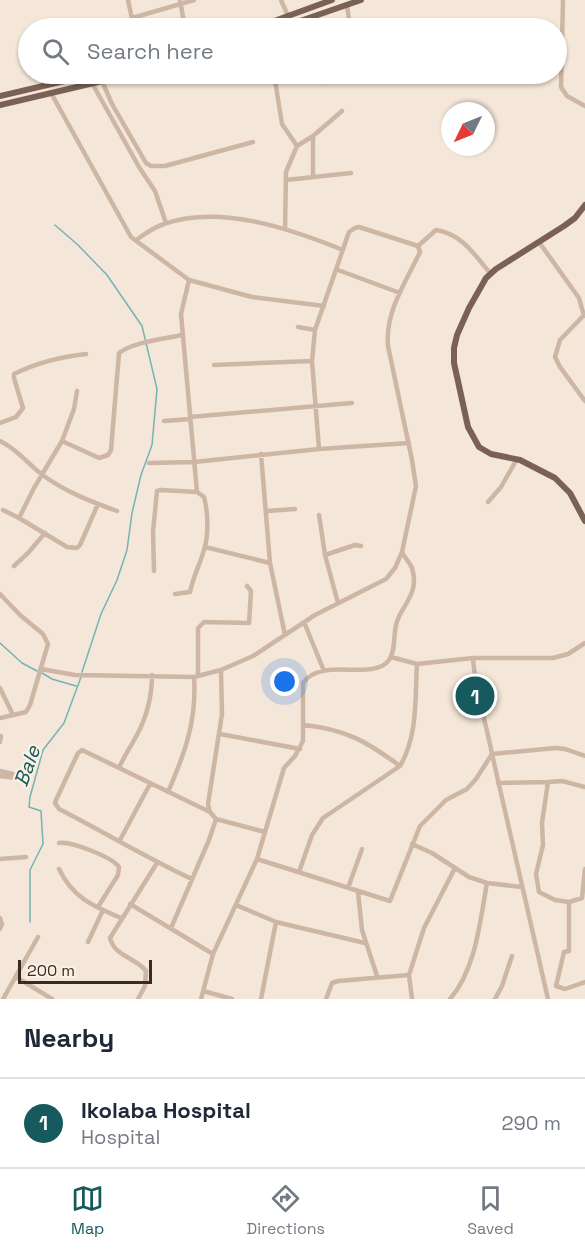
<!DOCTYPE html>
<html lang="en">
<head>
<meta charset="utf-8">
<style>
  body { margin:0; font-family:"Space Grotesk",sans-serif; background:#f6f6f7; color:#1f2937 }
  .compass { position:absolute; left:441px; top:102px; width:54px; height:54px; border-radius:50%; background:#fff; box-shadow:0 2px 4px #0004; rotate:227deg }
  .scale { position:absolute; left:18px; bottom:15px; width:134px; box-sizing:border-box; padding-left:6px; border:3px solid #372b26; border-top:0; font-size:16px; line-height:21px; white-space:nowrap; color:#372b26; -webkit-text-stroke:4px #fbf1e5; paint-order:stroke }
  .you { position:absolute; left:285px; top:682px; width:21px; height:21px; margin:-15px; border:4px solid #fff; border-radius:50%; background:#1a73e8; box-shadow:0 0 0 9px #1a73e833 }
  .badge { display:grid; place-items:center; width:39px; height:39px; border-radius:50%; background:#175a5d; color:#fff; font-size:20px; font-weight:700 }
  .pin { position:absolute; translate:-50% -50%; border:3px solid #fff; box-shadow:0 2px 6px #0006 }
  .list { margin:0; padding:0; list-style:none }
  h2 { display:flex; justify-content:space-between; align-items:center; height:78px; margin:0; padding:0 24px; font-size:26px }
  h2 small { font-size:20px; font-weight:400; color:#747a83 }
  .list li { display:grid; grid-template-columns:39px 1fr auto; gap:18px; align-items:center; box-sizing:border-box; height:90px; padding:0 24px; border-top:2px solid #e0e1e3 }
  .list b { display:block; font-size:22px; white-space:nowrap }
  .list p { margin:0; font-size:20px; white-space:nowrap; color:#747a83 }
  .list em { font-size:20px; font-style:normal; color:#747a83 }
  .icon { flex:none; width:33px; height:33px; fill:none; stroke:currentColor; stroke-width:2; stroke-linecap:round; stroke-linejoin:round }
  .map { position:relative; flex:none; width:585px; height:999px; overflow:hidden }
  .search { position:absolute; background:#fff; box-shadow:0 2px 4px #0004; left:18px; right:18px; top:18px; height:66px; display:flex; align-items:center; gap:15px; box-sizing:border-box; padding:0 21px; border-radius:33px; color:#747a83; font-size:22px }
  .sheet { height:168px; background:#fff }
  nav { display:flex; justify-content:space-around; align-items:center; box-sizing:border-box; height:84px; border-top:2px solid #e0e1e3; background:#fff; font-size:16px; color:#747a83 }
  nav a { display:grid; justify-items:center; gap:3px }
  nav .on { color:#175a5d }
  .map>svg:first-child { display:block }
</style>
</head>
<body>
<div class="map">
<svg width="585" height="999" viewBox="0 0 585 999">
  <rect width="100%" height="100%" fill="#f4e6d8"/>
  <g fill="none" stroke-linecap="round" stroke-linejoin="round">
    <path stroke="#75b3b4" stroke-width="1.5" d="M55,225L78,245L107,275L142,326L157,389L152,445L141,475L132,513L127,550L117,580L101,614L82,672
      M0,643L22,663L37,671
      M42,673L52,679L76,686
      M30,922V870L43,844L41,811L29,807L30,797L43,750L64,723L81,677"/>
    <path stroke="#cdb6a3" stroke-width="4.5" d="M128,0L134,28
      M180,0L185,28
      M281,0L288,16
      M563,0L561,87L567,96L585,106
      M347,5L350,28
      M313,16L314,28
      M132,18L194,0
      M274,74L282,124L297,146L286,172L285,229
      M320,74L321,82
      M102,81L112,104L146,163L151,166H165L253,142
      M92,83L139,167L155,191L166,223
      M51,93L131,237L189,280L252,297L324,306
      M313,136V176
      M297,146L313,136L342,111
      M286,180L351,173
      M136,240C145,234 154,227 164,224C220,204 291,229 343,250
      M539,242L579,298L584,316
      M418,246L436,230C462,234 474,254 490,273
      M338,270L400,293
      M584,315L560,340L555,357L560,367L585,401
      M298,327L315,330
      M214,365L312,361
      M77,391L74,409L62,441L34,488L19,518L67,547L77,548L80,545L98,504
      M190,417L352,403
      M164,421L190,419
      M0,423L16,417L23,408L14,378V374C38,362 60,357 86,354
      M0,441C19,450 28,465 44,476C66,492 92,502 117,511
      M62,441L99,458L108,455L111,450L119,353C133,342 164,339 182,335
      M319,449L312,361L315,330L349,232L355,228L359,227L418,246
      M261,454L270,563L285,635
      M149,463L194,462L319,449L409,443
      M488,502L501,487L517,459
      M3,510L19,518
      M267,511L295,509
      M319,515L325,555L338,603
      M205,547L270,563
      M325,555L355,545L361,546
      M14,566L28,553L45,533
      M154,571L153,532L157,491L161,490L197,492
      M0,594L20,615L43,634L48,644L30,705L26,712L0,718
      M175,594L190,592C193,577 200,564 204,550C209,535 208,512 204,497L197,492L181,314L189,280
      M304,622L324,671
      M391,657L417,664L473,658H553L568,654L585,643
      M473,658C475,691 486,722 492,754L548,999
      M41,669L75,675L194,677L221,670L253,656L315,615L386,579L395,568L402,552
      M198,676V628L204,622L249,623L251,591L247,586
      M0,688L13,715
      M303,725C345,729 366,741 400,766
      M220,734L300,749
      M0,742L1,736
      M119,768C124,756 131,746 137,735C147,716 152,696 152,675
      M0,771L17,775L16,778L0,776
      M498,783L548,782
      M168,792C185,753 197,720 194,677
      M216,819L265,832
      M120,840L150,784
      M59,843C71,841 112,857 119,867L118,875L98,907
      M412,844L432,853L469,877L487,883L522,887
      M0,859L26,857
      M257,859L390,901L420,826L446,800L467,789L476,779L492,754L556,748L565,749L585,756
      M59,869C73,898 93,906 121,918
      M585,869L582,898L569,902V951L564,952L556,986L565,989L585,982
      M299,872L312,835L323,818L400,766C418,736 415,698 417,664
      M192,879C147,858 104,832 59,809L55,803L56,800L78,753L82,750L210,812
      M348,888L362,849
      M358,892L362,930L377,976
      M569,902L555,900L539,892L536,874L543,845L542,823L548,782L562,781L585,787
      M130,904L213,954
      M236,905L276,922L365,943
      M0,918L2,924L0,929
      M171,928L209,840L216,819L210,812L208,804L222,714L221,670
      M88,942L103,910
      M16,977L52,999
      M203,991L232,999
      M3,999L38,937
      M138,999L145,986L146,971C135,957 115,957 110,938L157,863
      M201,999L213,954L257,859L284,768L295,756L303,741V683C321,656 373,682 389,660C397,649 392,631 398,619C406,601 419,591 412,568C410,563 405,558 402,552L416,486L412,460L388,346C385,311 406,282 420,252L418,246
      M261,999L276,922
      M326,999L332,983L338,981L409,975
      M412,999L409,975L424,928L455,868
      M450,999C476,969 480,921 487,883
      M495,999L502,986L512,956"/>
    <path stroke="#7b6155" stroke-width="6" d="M255,28L332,0
      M280,28L361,0
      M0,96L94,74
      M0,105L132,74
      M585,205L575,218L564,226L496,269L486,278L469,308L457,335L454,348V363L468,427L479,447L491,454L520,460L555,478L570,493L585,521"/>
  </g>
  <g text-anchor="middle" stroke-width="4.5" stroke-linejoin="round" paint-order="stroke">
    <g font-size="20" font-style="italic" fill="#175a5d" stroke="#fbf1e5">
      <text transform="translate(27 766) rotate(-70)" y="7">Bale</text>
    </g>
  </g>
</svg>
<svg class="compass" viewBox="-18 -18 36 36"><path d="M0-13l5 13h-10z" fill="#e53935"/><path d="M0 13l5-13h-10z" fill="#747a83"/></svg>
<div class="scale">200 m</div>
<div class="you"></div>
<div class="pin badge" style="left:475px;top:696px">1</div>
<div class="search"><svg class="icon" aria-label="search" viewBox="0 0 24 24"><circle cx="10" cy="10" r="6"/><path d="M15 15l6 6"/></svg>Search here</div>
</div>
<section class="sheet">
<h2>Nearby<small></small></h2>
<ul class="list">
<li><span class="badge">1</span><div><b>Ikolaba Hospital</b><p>Hospital</p></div><em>290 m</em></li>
</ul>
</section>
<nav>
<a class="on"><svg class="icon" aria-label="map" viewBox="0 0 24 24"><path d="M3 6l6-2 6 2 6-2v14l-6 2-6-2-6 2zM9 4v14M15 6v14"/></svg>Map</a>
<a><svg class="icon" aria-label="directions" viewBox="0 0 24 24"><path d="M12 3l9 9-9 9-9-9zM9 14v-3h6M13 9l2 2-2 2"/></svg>Directions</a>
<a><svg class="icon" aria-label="saved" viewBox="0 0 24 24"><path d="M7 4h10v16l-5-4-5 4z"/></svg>Saved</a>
</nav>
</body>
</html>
